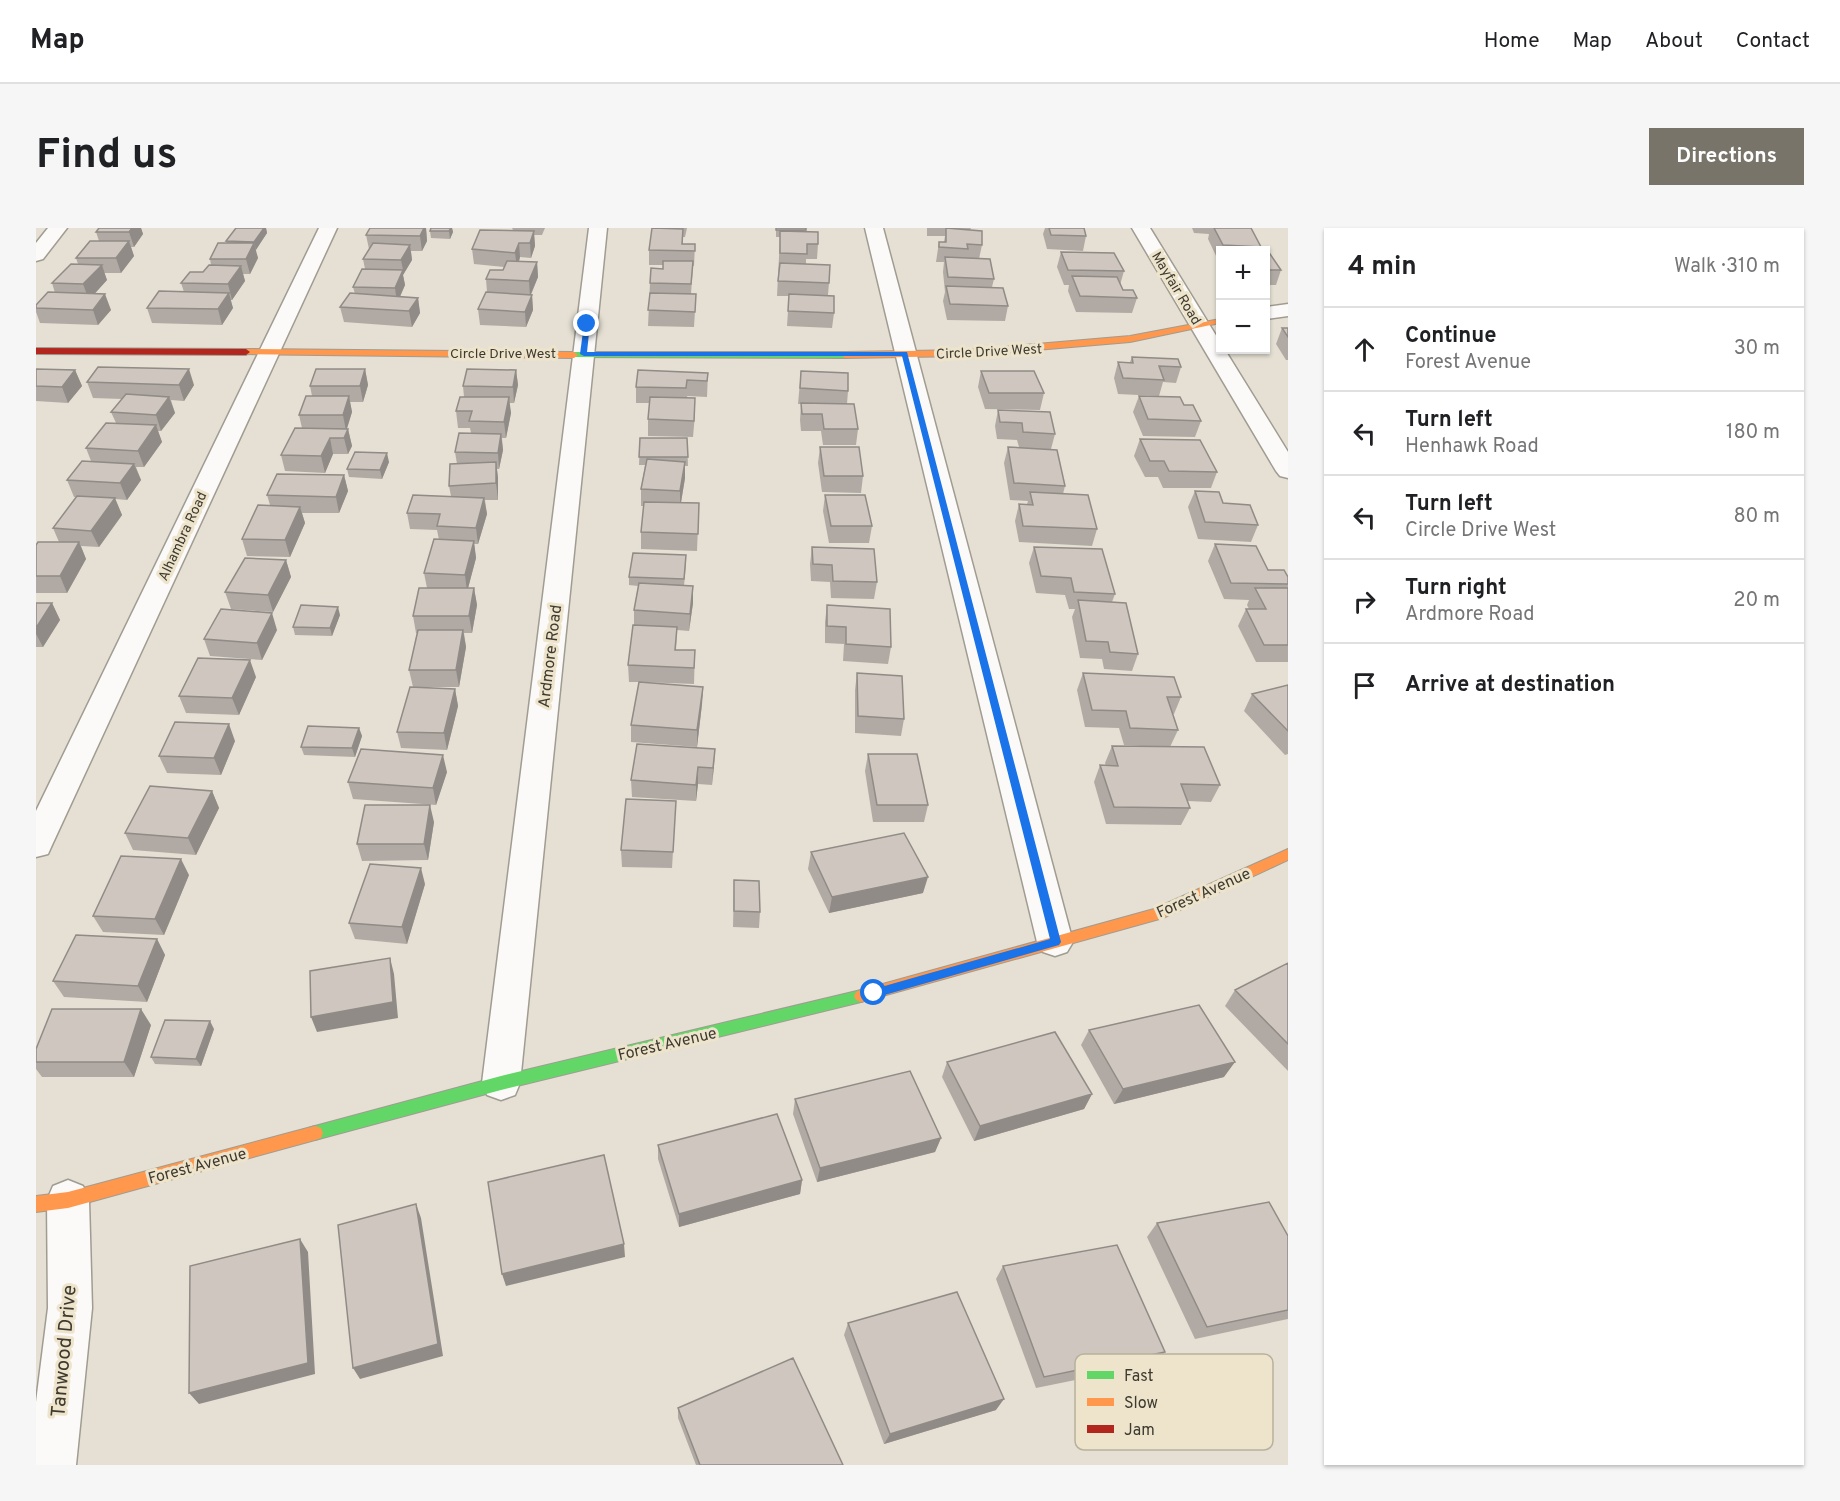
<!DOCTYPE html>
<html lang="en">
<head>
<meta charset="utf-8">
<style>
  body { margin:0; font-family:Overpass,sans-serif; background:#f6f6f6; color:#202124 }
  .controls { position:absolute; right:18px; top:18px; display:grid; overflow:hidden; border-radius:0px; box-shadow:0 2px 4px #0004 }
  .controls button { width:54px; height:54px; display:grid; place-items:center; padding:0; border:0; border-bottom:2px solid #e0e0e0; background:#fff; color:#202124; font:30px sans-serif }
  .stop { position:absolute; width:18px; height:18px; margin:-14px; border:4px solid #1a73e8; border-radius:50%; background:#fff }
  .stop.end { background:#1a73e8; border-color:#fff; box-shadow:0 2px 6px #0008 }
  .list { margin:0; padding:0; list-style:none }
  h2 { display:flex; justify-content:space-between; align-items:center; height:78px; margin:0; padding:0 24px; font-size:26px }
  h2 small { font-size:20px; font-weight:400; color:#757577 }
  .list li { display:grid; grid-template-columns:39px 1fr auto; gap:18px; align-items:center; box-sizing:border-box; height:84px; padding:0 24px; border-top:2px solid #e0e0e0 }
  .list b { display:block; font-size:22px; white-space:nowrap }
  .list p { margin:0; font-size:20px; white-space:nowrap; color:#757577 }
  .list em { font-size:20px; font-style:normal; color:#757577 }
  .icon { flex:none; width:33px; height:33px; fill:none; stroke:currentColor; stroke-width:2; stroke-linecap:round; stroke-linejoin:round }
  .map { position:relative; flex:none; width:1252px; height:1237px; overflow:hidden; border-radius:0px }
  header { display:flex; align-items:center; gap:36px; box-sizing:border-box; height:84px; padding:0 30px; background:#fff; border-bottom:2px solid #e0e0e0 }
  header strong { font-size:28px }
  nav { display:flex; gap:33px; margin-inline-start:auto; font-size:21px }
  .intro { display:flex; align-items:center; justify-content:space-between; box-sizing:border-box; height:144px; padding:0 36px }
  h1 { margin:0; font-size:42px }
  .button { padding:15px 27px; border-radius:0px; background:#787469; color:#fff; font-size:21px; font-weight:700 }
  main { display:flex; gap:36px; padding:0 36px }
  aside { flex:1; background:#fff; border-radius:0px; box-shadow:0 2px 4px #0004 }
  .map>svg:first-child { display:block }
</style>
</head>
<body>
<header>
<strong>Map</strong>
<nav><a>Home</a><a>Map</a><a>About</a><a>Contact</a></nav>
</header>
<div class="intro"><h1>Find us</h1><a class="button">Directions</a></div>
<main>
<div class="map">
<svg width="1252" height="1237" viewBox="0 0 1252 1237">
  <rect width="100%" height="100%" fill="#e5e0d3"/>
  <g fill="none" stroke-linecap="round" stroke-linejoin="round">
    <g stroke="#a09c92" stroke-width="3">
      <path id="street" d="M12,0H31L7,31L0,33V15Z
        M283,0H301L16,617L12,626L0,629V583Z
        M553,0H571L484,855L479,867L465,872L451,867L446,855Z
        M829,0H847L1037,714L1031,724L1019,728L1007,724L1001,714Z
        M1096,0H1114L1184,114V122H1189L1252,224V250L1244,248L1240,243Z
        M1252,76V88L1230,91V79Z
        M32,952L47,958L53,972L56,1080L40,1237H0V1174L12,1080L11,972L17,958Z"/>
    </g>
    <g stroke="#a09c92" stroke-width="2">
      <path id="fast" d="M538,124H809L813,127L809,130L535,129V125Z
        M825,762L830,764L832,768L830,772L825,774L465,862L279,912L273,910L271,905L273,900L279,898L465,848Z"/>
    </g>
    <g stroke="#a09c92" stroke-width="2">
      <path id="slow" d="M1184,91V95L1094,114L931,128L809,130L805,127L809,124L931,122L1094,108Z
        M210,121L538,124L542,127L538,130L207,126V122Z
        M1252,621V632L1127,690L825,774L820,772L818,768L820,764L825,762L1118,681Z
        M279,898L285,900L287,905L285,910L279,912L32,980L0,984V968L32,964Z"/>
    </g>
    <g stroke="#a09c92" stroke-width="2">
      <path id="jam" d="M0,120L210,121L214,124L210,127L0,126Z"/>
    </g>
    <use href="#street" fill="#fbfaf8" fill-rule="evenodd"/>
    <use href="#fast" fill="#63d668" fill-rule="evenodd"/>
    <use href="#slow" fill="#ff974d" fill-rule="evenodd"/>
    <use href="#jam" fill="#b3261e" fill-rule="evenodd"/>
  </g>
  <path fill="#b1aaa4" d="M63,0H105L107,6L98,19H95L98,28L85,45H68L71,52L58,66L75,82L62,97L4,95L0,84V77L19,65L16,55L42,36L40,30L63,13L60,4Z
    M200,0H230L231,5L219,22L222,30L214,46H207L209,53L196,72H194L197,80L186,97L116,95L111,80L148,64L145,55L167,44L175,37L174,31L191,15L190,13Z
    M390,0L391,13L386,23H375L376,32L367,47L369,57L364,69L382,70L384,85L376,99L308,94L304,79L319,66L317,59L329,41L327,31L333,21L330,7Z
    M416,0L417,4L414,11L395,10L394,3Z
    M476,0H509L506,7H498L499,18L495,30L484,29L483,34H501L502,49L495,67H496L497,82L490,99L444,97L442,81L451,64L450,51L467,42L468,39L438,36L436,21L477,2Z
    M618,0H651L649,9H647V16H659L658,38H657L655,66H660L658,99L612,98L614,55L627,41V37H613V22Z
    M740,0H770V4L782,16L781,31H770V36L793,55L792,67L798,85L796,100L751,98L753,68H741L744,9H740Z
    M891,0H935L934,2L946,17L943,31L958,51L956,59L972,78L969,93L911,92L907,73L909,64L907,44L908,34H900L903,14H908L909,8H891Z
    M1009,0H1048L1050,8L1047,23L1011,21L1007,6Z
    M1156,0H1215L1225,19L1224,22H1185V32H1182L1172,11L1173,6L1158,5Z
    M1230,23L1245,42L1240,57H1230Z
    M1025,24L1088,43L1084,57L1087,62L1101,70L1096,85L1040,84L1032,63L1033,57H1028L1021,39Z
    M1246,100H1252V132H1250L1240,116Z
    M1096,129L1145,139L1140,155L1127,154L1123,168L1082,166L1078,150L1082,134H1094Z
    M0,141L39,142L46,158L32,175L0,173Z
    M329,141L332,157L327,174H314L316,184L311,201H312L316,218L312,226H297L289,245L249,243L245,227L266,200L263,187L276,168L274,158Z
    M480,142L482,157L478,175H473L475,185L470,210H466L467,222L463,241H461L462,250V272H449L451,286L442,316H438L440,330L432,360H438L441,377L436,405H428L430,419L423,459H377L373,442L381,405H380L377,388L391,360L388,345L403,312L401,302L374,301L371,285L415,268L413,258L421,236L419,224L435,205L434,200H422L420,183L428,169L427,158Z
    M765,143L812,163L811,176L822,201L820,217H787L785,203H765L764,192L765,176H762Z
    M945,143L1008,165L1004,182L949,181L942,159Z
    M672,145L671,169L651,168L659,186L657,209L612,208V191L614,175H600V159Z
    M51,154L158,157L148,173L135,172L139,185L125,203H122L126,214L108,239H100L105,252L91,272L79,271L86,287L63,319L45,318L50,331L31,365H0V317L23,314L17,300L41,269H38L31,252L55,233L50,220L80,195L75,184L86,171L57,170Z
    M1103,168L1148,177L1165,193L1159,209L1107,208L1097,184Z
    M962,182L1019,206L1015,221L1029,258L1027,266L1061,301L1056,318L983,314L979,293L983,276H991L992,273L974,272L968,235L972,219H983L981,212L961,211L959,198Z
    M604,210H651L652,238H649V250L645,275H663L661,323L605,321V304L608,278H605V261L609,237H603Z
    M1104,211L1181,244L1175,260H1127L1122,249H1109L1098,228Z
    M784,219L827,248L825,265L786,264L782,235Z
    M353,234L346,251L313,249L311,241Z
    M308,247L312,263L303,285H266L269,295L254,329L211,328L206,311L234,277L231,267Z
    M1159,263L1222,297L1215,314L1162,311L1152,279Z
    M789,267L836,298L833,315H793L787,283Z
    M1179,316L1232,342L1252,349V434H1220L1202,398L1210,381H1213L1211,377L1213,372L1188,371L1172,333Z
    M776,319L841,354L838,371L795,370L794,354L775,353L774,336Z
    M998,319L1079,366L1076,374L1102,426L1096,443L1068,441L1066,431L1044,430L1036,389L1039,381H1033L1029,367L1000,365L993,335Z
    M250,332L255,349L237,384L195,381L189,364Z
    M650,336L648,358H657V375L653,403L641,402L640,422H659L658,456L604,454L667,459L666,476L661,519L595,514V497L603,454H593L592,437L598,397V382L602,358L593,357V349Z
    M0,375H16L24,392L7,419H0Z
    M791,377L855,419L852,436L807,433L808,416L789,415V394Z
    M304,387L296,408L259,407L257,399Z
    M241,402L226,432L174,428L168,411Z
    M821,445L868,491L865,508L819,505V462Z
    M1047,445L1145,469L1138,486H1137L1142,502L1134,519L1184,557L1175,574L1151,573L1154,580L1145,597L1070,596L1058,554L1064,537L1070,538L1069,535L1076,518L1122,519L1088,517L1083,500L1049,499L1041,462Z
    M220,449L203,487L150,485L143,468Z
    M1252,457V526L1249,527L1208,483L1216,466Z
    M419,461L422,478L411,522L365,520L361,504Z
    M323,500L326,508L319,529L268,527L265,519Z
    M199,513L185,547L131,545L123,528Z
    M601,516L678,538L676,557L662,556L660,573L596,569L595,552Z
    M832,526L892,577L888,594H837L829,543Z
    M411,544L400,577L317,571L312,554Z
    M176,563L183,580L160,627L97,622L89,605Z
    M639,590L636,640L586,639L585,622Z
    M398,594L392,632L326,633L321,616Z
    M775,624L887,665L793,685L772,641Z
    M153,647L128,707L67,704L57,688Z
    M698,652L724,684L723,700L697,699Z
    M389,656L371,716L319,711L313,695Z
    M121,711L129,727L111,774L28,769L17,753Z
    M1252,735V843L1189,778L1199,762Z
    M115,797L98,849H6L0,841V821Z
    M178,801L165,838L119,836L115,829Z
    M1053,802L1188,849L1078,876L1045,817Z
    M911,834L1056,866L1048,881L938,913L906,849Z
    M759,871L905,910L899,924L781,954L757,886Z
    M622,917L766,952L764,966L643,999L622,931Z
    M1121,995L1252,1008V1091L1159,1111L1111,1009Z
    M967,1038L1129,1124L1118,1136L1000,1160L960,1051Z
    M812,1095L960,1182L848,1216L808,1107Z
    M642,1180L807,1237H660L642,1190Z"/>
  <path fill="#908b86" d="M96,0H105L107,6L98,19L93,4Z
    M228,0H230L231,5L220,22L218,14Z
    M388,0H390L391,13L386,23L384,8Z
    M415,0H416L417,4L414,11L413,3Z
    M498,3L499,18L495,30L494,15Z
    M93,13L98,28L85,45L80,30Z
    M218,15L222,30L214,46L210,31Z
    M483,15L484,29L481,40L479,25Z
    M374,17L376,32L367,47L369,57L361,75L359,60L367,42L365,32Z
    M501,34L502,49L494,68L493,53Z
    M66,37L71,52L53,72L47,56Z
    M205,38L209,53L196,72L192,56Z
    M193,65L197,80L186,97L182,81Z
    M69,66L75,82L62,97L57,82Z
    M496,67L497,82L490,99L489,84Z
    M382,70L384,85L376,99L373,83Z
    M153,141L158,157L148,173L143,157Z
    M329,141L332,157L327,174L324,158Z
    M39,142L46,158L32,175L26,159Z
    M480,142L482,157L478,175L477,159Z
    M313,168L316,184L310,203L307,187Z
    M133,169L139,185L125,203L120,187Z
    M473,169L475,185L470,210L468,194Z
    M120,197L126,214L108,239L102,223Z
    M312,201L316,218L312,226L308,210Z
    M465,206L467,222L463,241L462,225Z
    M294,210L297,226L289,245L285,228Z
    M351,225L353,234L346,251L344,242Z
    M460,234L462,250V272L460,255Z
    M649,234V250L644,280V263Z
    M98,236L105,252L91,272L84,255Z
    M308,247L312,263L303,285L300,269Z
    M79,270L86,287L63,319L55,303Z
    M448,270L451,286L442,316L440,300Z
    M264,279L269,295L254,329L249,312Z
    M438,313L440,330L431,364L429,347Z
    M43,314L50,331L31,365L24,348Z
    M250,332L255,349L237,384L232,367Z
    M657,358V375L653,403L654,386Z
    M438,360L441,377L436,405L433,388Z
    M16,375L24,392L7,419L0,406V400Z
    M302,379L304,387L296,408L294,400Z
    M236,385L241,402L226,432L221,415Z
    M427,402L430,419L423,459L420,442Z
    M214,432L220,449L203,487L196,470Z
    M667,459L666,476L661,519V502Z
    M419,461L422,478L411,522L408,505Z
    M193,496L199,513L185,547L178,530Z
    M323,500L326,508L319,529L316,520Z
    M679,521L678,538L676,557L677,540Z
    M407,527L411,544L400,577L397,560Z
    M662,539V556L660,573V557Z
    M176,563L183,580L160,627L152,610Z
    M394,577L398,594L392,632L388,616Z
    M145,631L153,647L128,707L119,691Z
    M385,640L389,656L371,716L366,699Z
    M892,649L887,665L793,685L796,669Z
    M121,711L129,727L111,774L102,758Z
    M354,730L358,746L362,790L281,804L275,789Z
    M105,781L115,797L98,849L88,834Z
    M174,793L178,801L165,838L160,831Z
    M1199,834L1188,849L1078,876L1087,861Z
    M1056,866L1048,881L938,913L944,898Z
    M905,910L899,924L781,954L784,940Z
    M766,952L764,966L643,999V986Z
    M380,976L385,990L407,1128L324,1151L317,1140Z
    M264,1011L272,1024L279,1146L163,1176L153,1165Z
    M588,1016L589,1029L470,1058L466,1046Z
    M968,1171L960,1182L848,1216L854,1206Z"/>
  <path fill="#cec6bf" stroke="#908b86" stroke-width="1.5" d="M63,0H96L93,4H60Z
    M200,0H228L218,14L190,13Z
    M334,0H388L384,8L330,7Z
    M395,0H415L413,3H394Z
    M616,0L647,1L646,16H659V23L613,22Z
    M740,0H770V2H740Z
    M910,0L946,3V17L931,16L932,21L903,19V14H910Z
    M1013,0H1048L1050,8L1015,7Z
    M1178,0H1215L1225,19L1187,17Z
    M444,2L498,3L494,15H483L479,25L436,21Z
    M744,3L782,4V16H771V26L744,25Z
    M54,13H93L80,30H40Z
    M182,15H218L210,31H174Z
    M337,15L374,17L365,32L327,31Z
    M1230,23H1232L1245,42H1230Z
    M1025,24L1078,25L1088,43L1032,42Z
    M909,29L954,31L958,51L912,49Z
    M471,33L501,34L493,53L450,51L454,42H467Z
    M627,33H657L655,56L614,55L615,40L627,41Z
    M744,35L794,37L793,55L742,53Z
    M35,36L66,37L47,56L16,55Z
    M173,37L205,38L192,56L145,55L154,44H167Z
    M326,41L367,42L359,60L317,59Z
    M1036,48L1081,49L1087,62H1097L1101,70L1044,68Z
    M910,58L967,60L972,78L914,76Z
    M123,63L193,65L182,81L111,80Z
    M12,64L69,66L57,82L0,80V77Z
    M450,64L496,67L489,84L442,81Z
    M314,65L382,70L373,83L304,79Z
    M614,65L660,66L659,84L612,82Z
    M753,66L798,68V85L752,83Z
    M1246,100H1252V109Z
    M1096,129L1142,131L1145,139L1123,138L1128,152L1087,150L1082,134L1097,135Z
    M62,139L153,141L143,157L51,154Z
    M0,141L39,142L26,159L0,158Z
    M280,141H329L324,158H274Z
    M431,141L480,142L477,159L427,158Z
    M602,142L672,145L671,153L651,152L650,160L600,159Z
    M765,143L812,145V163L764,160Z
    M945,143H998L1008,165H953Z
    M90,166L133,169L120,187L75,184Z
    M270,168H313L307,187H263Z
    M1103,168L1144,169L1148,177H1157L1165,193L1112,191Z
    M424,169H473L468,194L433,193L436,183H420Z
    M614,169L659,170L658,193L612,191Z
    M765,175L818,176L822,201H788L786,186H766Z
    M962,182L1014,184L1019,206L987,204L986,195L964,194Z
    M70,195L120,197L102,223L50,220Z
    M259,200L312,201L308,210H294L285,228L245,227Z
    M423,205L465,206L462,225L419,224Z
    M604,210H651L652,229H603Z
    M1104,211L1164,212L1181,244L1133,243L1128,233H1114Z
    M784,219H823L827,248H788Z
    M972,219L1021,222L1029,258L978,255Z
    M319,224L351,225L344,242L311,241Z
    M611,231L649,234L644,263L605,261Z
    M46,233L98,236L84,255L31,252Z
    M460,234V255L413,258L414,236Z
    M241,246L308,247L300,269L231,267Z
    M1159,263L1183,264L1187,275L1214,277L1222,297L1169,294Z
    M994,264L1052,267L1061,301L987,298L983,276L997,277Z
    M377,267L448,270L440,300L401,298L404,286L371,285Z
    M789,267H829L836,298H795Z
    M41,268L79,270L55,303L17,300Z
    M608,274L663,275L662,306L605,304Z
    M222,277L264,279L249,312L206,311Z
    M398,311L438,313L429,347L388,345Z
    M2,314H43L24,348H0V317Z
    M1179,316L1220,318L1232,342H1248L1252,349V356L1195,355Z
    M776,319L838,321L841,354L797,353L796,337L777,336Z
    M998,319L1066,321L1079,366L1038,364L1035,350L1005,348Z
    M597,325L650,327L648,351L593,349Z
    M209,330L250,332L232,367L189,364Z
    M603,355L657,358L654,386L598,382Z
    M383,360H438L433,388H377Z
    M1219,360H1252V417H1228L1210,381H1230Z
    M1042,372L1090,375L1102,426L1074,424L1072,414L1050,413Z
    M0,375H16L0,400Z
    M265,377L302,379L294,400L257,399Z
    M791,377L854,381L855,419L810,416V399L791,398Z
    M185,381L236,385L221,415L168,411Z
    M597,397L641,399L639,422H659L658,440L592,437Z
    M382,402H427L420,442H373Z
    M162,430L214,432L196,470L143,468Z
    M821,445L866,448L868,491L822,488Z
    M1047,445L1138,449L1145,469H1131L1142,502L1094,500L1090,483L1056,482Z
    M603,454L667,459L661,502L595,497Z
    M1252,457V503L1216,466Z
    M374,459L419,461L408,505L361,504Z
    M139,494L193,496L178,530L123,528Z
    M272,498L323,500L316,520L265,519Z
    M601,516L679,521L677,540L662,539L660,557L595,552Z
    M1076,518L1168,519L1184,557L1145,556L1154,580L1078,579L1064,537L1082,538Z
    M325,521L407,527L397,560L312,554Z
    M832,526H881L892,577H841Z
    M114,558L176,563L152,610L89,605Z
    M590,571L640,573L637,624L585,622Z
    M329,577H394L388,616H321Z
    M868,605L892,649L796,669L775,624Z
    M85,628L145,631L119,691L57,688Z
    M334,636L385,640L366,699L313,695Z
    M698,652L723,653L724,684L698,683Z
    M40,707L121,711L102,758L17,753Z
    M354,730L357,774L275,789L274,743Z
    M1252,735V816L1199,762Z
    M1163,777L1199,834L1087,861L1053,802Z
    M16,781H105L88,834H0V821Z
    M129,792L174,793L160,831L115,829Z
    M1019,804L1056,866L944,898L911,834Z
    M874,843L905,910L784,940L759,871Z
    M741,886L766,952L643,986L622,917Z
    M568,927L588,1016L466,1046L452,954Z
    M1233,974L1252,1008V1082L1171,1099L1121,995Z
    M380,976L402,1116L317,1140L302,997Z
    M264,1011L272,1135L153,1165L154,1038Z
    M1081,1017L1129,1124L1008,1149L967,1038Z
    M921,1064L968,1171L854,1206L812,1095Z
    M757,1130L807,1237H664L642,1180Z"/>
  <path fill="#1a73e8" d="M551,94L554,96L551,124H871L1025,714L1023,717L838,770L832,765L838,761L1014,711L866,128H548L544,126L548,96Z"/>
  <g text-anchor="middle" stroke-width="6" stroke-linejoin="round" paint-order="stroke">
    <g font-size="14" fill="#3e3a30" stroke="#ede4cb">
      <text transform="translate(1141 60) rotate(59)" y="5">Mayfair Road</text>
      <text transform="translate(953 123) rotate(-3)" y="5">Circle Drive West</text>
      <text x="467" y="130">Circle Drive West</text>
      <text transform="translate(146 308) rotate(-65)" y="5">Alhambra Road</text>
    </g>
    <g font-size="16" fill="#3e3a30" stroke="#ede4cb">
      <text transform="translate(513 428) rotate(-83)" y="6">Ardmore Road</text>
      <text transform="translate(1167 664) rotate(-24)" y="6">Forest Avenue</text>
      <text transform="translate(631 815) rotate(-13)" y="6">Forest Avenue</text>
      <text transform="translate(161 937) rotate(-15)" y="6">Forest Avenue</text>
    </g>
    <g font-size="20" fill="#3e3a30" stroke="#ede4cb">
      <text transform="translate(27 1123) rotate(-85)" y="7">Tanwood Drive</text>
    </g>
  </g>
  <rect x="1039" y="1126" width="198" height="96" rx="9" fill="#ede4cb" stroke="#b8b19c" stroke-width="1.5"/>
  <rect x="1051" y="1143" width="27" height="8" fill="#63d668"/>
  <rect x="1051" y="1170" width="27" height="8" fill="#ff974d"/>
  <rect x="1051" y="1197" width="27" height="8" fill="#b3261e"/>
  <g font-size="16" fill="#3e3a30">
    <text x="1088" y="1153">Fast</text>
    <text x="1088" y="1180">Slow</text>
    <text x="1088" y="1207">Jam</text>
  </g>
</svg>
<div class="controls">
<button>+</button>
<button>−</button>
</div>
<div class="stop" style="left:838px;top:765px"></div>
<div class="stop end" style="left:551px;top:96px"></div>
</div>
<aside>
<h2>4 min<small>Walk · 310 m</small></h2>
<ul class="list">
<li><svg class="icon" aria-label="ahead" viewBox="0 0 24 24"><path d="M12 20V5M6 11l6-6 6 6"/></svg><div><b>Continue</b><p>Forest Avenue</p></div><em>30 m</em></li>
<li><svg class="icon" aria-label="left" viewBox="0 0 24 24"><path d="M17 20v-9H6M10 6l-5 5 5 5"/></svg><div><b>Turn left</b><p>Henhawk Road</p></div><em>180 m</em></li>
<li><svg class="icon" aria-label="left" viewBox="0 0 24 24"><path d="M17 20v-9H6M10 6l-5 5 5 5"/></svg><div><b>Turn left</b><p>Circle Drive West</p></div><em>80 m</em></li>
<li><svg class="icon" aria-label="right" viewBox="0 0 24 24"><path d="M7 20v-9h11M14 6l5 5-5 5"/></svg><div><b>Turn right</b><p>Ardmore Road</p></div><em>20 m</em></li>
<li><svg class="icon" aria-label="arrive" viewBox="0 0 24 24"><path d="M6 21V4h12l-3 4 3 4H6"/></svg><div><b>Arrive at destination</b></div></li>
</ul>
</aside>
</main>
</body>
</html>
